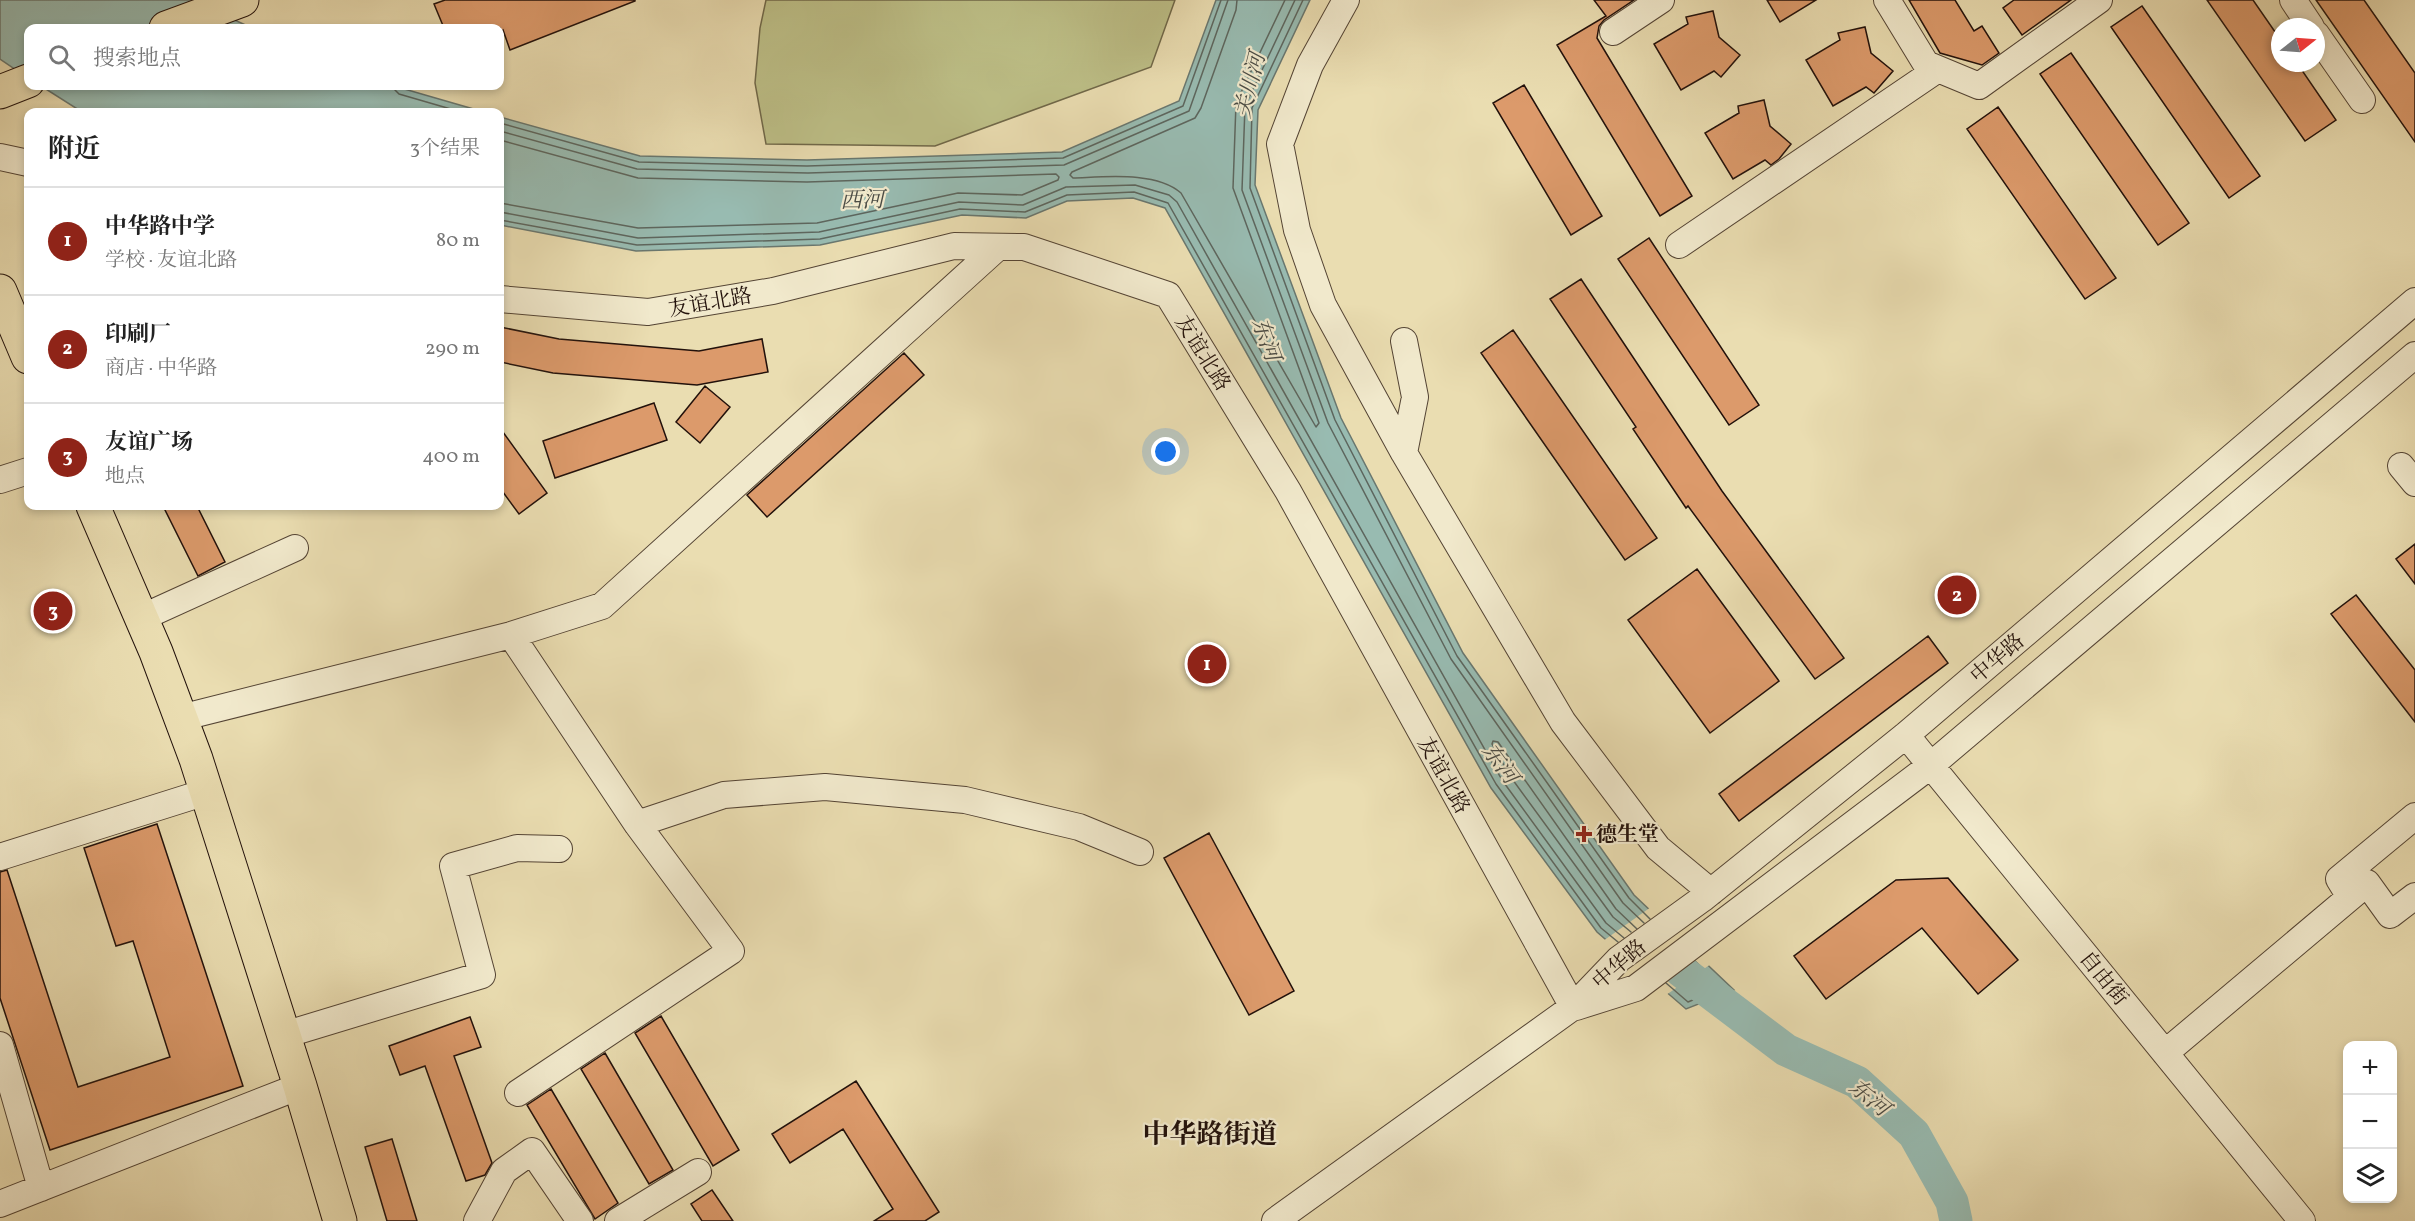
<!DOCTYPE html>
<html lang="zh">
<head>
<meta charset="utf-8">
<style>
  body { margin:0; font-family:Vollkorn,"Noto Serif SC",serif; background:#f6f6f6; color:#222 }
  .controls { position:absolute; right:18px; bottom:18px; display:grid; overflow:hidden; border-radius:12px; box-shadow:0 3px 9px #0003 }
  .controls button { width:54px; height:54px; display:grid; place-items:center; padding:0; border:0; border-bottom:2px solid #e0e0e0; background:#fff; color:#222; font:30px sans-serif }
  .compass { position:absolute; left:2271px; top:18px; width:54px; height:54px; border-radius:50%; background:#fff; box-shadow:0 3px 9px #0003; rotate:73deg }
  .you { position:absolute; left:1166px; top:452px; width:21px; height:21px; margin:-15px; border:4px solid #fff; border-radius:50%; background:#1a73e8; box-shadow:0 0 0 9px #1a73e833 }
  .badge { display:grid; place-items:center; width:39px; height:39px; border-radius:50%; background:#8f2418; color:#fff; font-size:20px; font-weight:700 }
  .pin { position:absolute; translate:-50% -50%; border:3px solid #fff; box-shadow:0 2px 6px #0006 }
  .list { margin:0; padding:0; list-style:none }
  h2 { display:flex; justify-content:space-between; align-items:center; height:78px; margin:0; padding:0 24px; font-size:26px }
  h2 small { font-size:20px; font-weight:400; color:#767676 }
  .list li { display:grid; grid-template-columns:39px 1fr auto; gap:18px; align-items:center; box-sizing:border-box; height:108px; padding:0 24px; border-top:2px solid #e0e0e0 }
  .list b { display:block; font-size:22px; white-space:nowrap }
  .list p { margin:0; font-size:20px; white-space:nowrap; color:#767676 }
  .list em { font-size:20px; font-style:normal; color:#767676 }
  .icon { flex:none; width:33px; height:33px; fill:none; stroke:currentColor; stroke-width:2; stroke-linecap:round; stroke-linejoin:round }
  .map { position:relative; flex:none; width:2415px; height:1221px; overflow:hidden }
  .search { position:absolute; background:#fff; box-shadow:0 3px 9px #0003; left:24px; top:24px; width:480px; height:66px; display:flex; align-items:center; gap:15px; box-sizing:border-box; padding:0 21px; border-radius:12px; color:#767676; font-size:22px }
  .panel { position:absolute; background:#fff; box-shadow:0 3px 9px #0003; left:24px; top:108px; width:480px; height:402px; border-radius:12px }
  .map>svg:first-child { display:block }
</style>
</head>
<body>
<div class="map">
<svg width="2415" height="1221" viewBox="0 0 2415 1221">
  <rect width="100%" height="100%" fill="#eaddb1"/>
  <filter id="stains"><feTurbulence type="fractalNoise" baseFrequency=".00333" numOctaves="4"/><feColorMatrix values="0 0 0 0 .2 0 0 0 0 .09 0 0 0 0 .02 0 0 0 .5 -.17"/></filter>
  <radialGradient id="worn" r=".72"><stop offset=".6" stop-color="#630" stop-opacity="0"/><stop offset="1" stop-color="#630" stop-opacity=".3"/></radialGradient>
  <path fill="#bdbf87" stroke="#706849" stroke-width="1.5" d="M1175,0L1151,67L935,146L766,144L755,83L760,28L766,0Z"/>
  <path fill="#98bbb1" stroke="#69776f" stroke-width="1.5" d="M0,0H191L252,28H28V78L0,59Z
    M1216,0H1310L1258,110L1255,185L1341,418L1463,653L1634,895L1734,990L1686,1009L1597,932L1491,788L1165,208L1133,198L1067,201L1026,218L962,215L820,245L636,251L500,225V117L640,156L807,160L1062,152L1179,101Z
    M41,86H394L484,112H82Z"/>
  <path fill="#eaddb1" d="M1651,907L1711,964L1666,995L1603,941Z"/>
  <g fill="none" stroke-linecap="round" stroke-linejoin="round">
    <path stroke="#5d665e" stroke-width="1.5" d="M1237,0L1236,10L1201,108L1195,118L1072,172L1070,175L1073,178C1105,177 1156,171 1181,193L1316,427L1319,423L1233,188L1236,103L1285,0
      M1295,0L1245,106L1242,190L1328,423L1451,659L1623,903L1644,923
      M1303,0L1252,108L1250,188L1335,420L1457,656L1629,898L1650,919
      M394,86L395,90L399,94L461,112
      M500,123L639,162L807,166L1063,158L1183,106L1221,0
      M500,131L637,169L808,173L1064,165L1189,111L1228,0
      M500,140L638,178L807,182L1056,174L1059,177L1058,180L1022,195L958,193L817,223L638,228L500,203
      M500,212L638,238L819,232L959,202L1023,205L1066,187L1135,185L1169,195L1177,202L1502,780L1606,923L1624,938
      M500,220L637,245L820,239L960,209L1025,212L1067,195L1134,192L1168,203L1496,784L1601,928L1618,942
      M1631,932L1613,917L1510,776L1492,744L1493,741L1498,742L1616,909L1637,929
      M1672,979L1689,993L1706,986V982L1689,966
      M1666,983L1688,1002L1719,989L1720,985L1695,961"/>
    <path stroke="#98bbb1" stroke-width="33" d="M1680,970L1786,1050L1857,1082L1914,1134L1952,1202L1956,1221"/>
  </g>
  <path fill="#dc9a6b" stroke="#22110b" stroke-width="1.5" d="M445,0H635V1L510,50L503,30L500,32V28H444L434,4Z
    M1594,0H1634L1604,20L1599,26L1597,38L1692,196L1660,216L1557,45L1606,16Z
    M1767,0H1816L1780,22Z
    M1909,0H1955L1974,31L1982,26L1999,53L1982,65L1940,53Z
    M2014,0H2071L2022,35L2003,8Z
    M2207,0H2253L2280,39V63H2297L2336,120L2305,141Z
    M2316,0H2364L2415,73V142Z
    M2142,6L2260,176L2229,198L2111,27Z
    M1713,11L1719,37L1740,55L1721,77L1714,71L1681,90L1654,44L1688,24L1686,17Z
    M1865,27L1871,53L1893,71L1874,93L1866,87L1833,106L1806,60L1840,40L1838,33Z
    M2071,53L2189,223L2158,245L2040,74Z
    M1524,85L1602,216L1571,235L1493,103Z
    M1764,100L1770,126L1791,144L1779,159L1771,165L1765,160L1733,179L1705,133L1739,113L1738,106Z
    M1998,107L2116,278L2085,299L1967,129Z
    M1649,238L1759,405L1729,425L1618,259Z
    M1581,279L1722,491L1844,658L1815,679L1688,506L1686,508L1633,429L1636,427L1550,299Z
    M500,327L559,339L699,351L762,339L768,372L697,385L553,373L500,362Z
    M1513,330L1657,538L1625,560L1481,353Z
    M904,353L924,375L767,517L747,495Z
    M705,386L730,407L700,443L676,422Z
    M654,403L667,440L555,478L543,441Z
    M500,428L547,493L519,514L500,488Z
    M163,506H197L225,562L198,576Z
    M2415,544V584L2396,559Z
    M1697,569L1779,681L1710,733L1628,620Z
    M2356,595L2415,670V722L2331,614Z
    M1928,636L1948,663L1739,821L1719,794Z
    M157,824L243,1086L50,1150L0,998V872L7,870L78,1087L170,1057L133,941L116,946L84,848Z
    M1209,833L1294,991L1249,1015L1164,858Z
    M1948,878L2018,960L1978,994L1922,928L1826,999L1794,956L1896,880Z
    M661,1016L739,1150L713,1166L635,1033Z
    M470,1017L481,1047L454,1056L492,1163L485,1175L466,1181L425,1066L400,1075L389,1046Z
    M605,1053L673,1170L649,1184L581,1069Z
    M856,1081L939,1212L925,1221H874L893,1209L843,1129L790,1163L772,1134Z
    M551,1089L618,1203L595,1219L527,1105Z
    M392,1139L417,1221H387L365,1147Z
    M712,1190L733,1221H702L691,1204Z"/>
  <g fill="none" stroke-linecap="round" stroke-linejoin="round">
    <g stroke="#544434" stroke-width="28">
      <path id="minor" d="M1346,0L1310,65L1280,144L1297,230L1323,305L1404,453
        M1887,0L1926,64L1979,86L2099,0
        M2293,0L2311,27
        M1613,32L1661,0
        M2316,34L2362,100
        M0,157L28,163
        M1679,245L1938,69
        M500,299L648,312L773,291L954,246L1024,247L1168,295L1288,491L1573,1007
        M1404,341L1415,397L1404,453L1563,722L1658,848L1711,892
        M2401,466L2415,483
        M0,480L28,471
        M141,618L295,548
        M511,635L637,824L731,951L518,1093
        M180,718L511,635L602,606L998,247
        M1906,735L2302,1221
        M637,824L724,795L825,787L965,800L1079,827L1140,852
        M0,857L206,792
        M2350,897L2339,879L2415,816
        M1576,1007L1636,988L1930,766L2415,355
        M284,1035L482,975L453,866L517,848L559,849
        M0,1045L41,1188
        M2165,1053L2367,883L2390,915L2415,896
        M0,1204L300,1086
        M477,1221L504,1171L532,1151L580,1221
        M618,1221L698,1172
        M1275,1221L1573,1007L1619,959L1702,899L1906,735L2415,301"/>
    </g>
    <g stroke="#22110b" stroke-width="35">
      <path id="major" d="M166,28L242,0
        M0,92L28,81
        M0,291L28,357
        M93,506L156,652L196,759L300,1086L340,1221"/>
    </g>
    <use href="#minor" stroke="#f1e9cc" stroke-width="26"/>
    <use href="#major" stroke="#eaddb1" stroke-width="33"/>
  </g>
  <path fill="#8f2418" stroke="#f1e9cc" stroke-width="2" d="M1581 825h6v6h6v6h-6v6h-6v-6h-6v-6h6z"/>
  <g text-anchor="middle" stroke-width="4.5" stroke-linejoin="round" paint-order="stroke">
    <g font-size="21" fill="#22110b" stroke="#f1e9cc">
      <text transform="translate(710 302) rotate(-10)" y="7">友谊北路</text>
      <text transform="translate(1203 353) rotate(58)" y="7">友谊北路</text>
      <text transform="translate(1997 658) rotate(-41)" y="7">中华路</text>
      <text transform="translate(1444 775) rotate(61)" y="7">友谊北路</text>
      <text transform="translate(1619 964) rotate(-41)" y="7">中华路</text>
      <text transform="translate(2104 978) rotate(51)" y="7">自由街</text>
    </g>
    <g font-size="21" font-weight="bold" fill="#22110b" stroke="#f1e9cc" text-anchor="start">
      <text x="1596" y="841">德生堂</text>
    </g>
    <g font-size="22" font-style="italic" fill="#4b4c45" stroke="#f1e9cc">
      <text transform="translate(1249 85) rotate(-76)" y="8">关川河</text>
      <text transform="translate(862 199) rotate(-1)" y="8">西河</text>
      <text transform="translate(1267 339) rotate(70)" y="8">东河</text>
      <text transform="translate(1501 763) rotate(53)" y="8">东河</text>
      <text transform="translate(1870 1097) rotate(39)" y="8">东河</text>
    </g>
    <g font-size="27" font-weight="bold" fill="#22110b" stroke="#f1e9cc">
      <text x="1210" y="1143">中华路街道</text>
    </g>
  </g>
  <rect width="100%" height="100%" filter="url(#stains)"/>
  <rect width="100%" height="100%" fill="url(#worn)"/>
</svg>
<div class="controls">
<button>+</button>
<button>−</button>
<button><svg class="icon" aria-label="layers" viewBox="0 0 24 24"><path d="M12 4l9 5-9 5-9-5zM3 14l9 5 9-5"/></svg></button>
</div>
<svg class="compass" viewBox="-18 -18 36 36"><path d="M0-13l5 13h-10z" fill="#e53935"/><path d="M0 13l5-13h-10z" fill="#767676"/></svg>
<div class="you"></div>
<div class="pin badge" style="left:1207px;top:664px">1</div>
<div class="pin badge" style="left:1957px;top:595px">2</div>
<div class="pin badge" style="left:53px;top:611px">3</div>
<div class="search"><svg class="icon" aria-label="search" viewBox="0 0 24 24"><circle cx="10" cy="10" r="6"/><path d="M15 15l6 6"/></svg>搜索地点</div>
<section class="panel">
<h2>附近<small>3个结果</small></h2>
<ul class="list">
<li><span class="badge">1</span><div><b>中华路中学</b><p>学校 · 友谊北路</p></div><em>80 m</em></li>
<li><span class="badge">2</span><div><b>印刷厂</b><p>商店 · 中华路</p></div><em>290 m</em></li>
<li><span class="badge">3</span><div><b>友谊广场</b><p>地点</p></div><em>400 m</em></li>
</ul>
</section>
</div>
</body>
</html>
